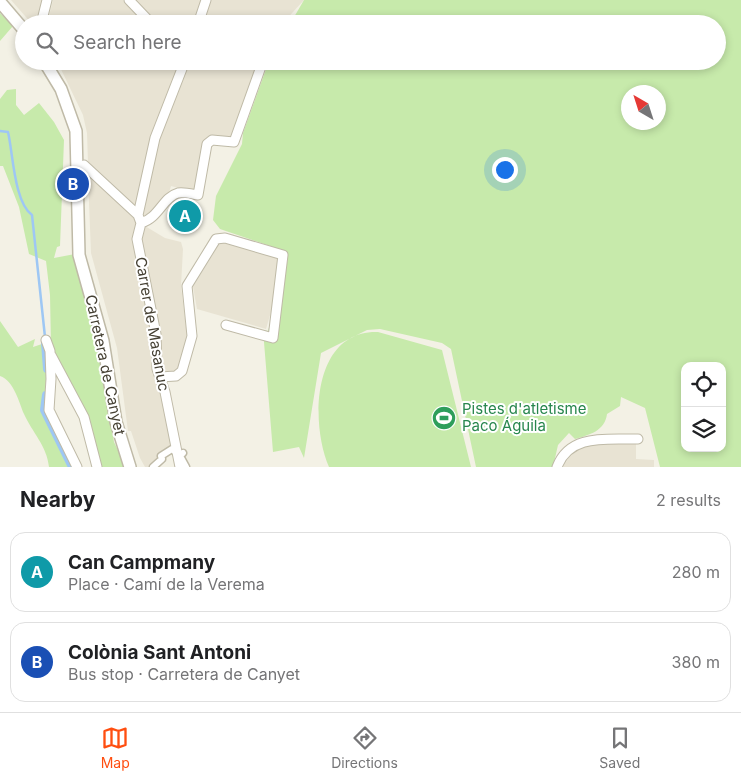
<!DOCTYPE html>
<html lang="en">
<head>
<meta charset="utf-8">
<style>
  body { margin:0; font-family:Inter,sans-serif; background:#f6f6f6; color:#202124 }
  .controls { position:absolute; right:15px; bottom:15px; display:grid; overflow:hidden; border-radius:10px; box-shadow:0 2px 8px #0003 }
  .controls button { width:45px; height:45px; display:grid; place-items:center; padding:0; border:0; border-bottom:1px solid #e0e0e0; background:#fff; color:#202124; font:25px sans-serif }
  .compass { position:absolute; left:621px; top:85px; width:45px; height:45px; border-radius:50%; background:#fff; box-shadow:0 2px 8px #0003; rotate:321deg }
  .you { position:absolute; left:504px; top:169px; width:18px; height:18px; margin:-12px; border:4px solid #fff; border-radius:50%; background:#1a73e8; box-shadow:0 0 0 8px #1a73e833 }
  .badge { display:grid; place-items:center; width:32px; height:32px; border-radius:50%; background:#ff4e10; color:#fff; font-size:16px; font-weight:700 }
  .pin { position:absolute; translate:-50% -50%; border:2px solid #fff; box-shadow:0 1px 5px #0006 }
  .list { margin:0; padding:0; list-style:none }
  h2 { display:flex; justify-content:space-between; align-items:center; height:65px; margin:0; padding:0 20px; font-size:21px }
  h2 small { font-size:16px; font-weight:400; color:#757577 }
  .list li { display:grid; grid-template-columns:32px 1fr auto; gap:15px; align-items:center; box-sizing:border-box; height:80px; margin:0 10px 10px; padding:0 10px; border:1px solid #e0e0e0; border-radius:15px }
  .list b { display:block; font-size:19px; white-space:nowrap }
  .list p { margin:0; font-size:16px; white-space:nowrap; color:#757577 }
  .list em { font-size:16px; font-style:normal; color:#757577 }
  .icon { flex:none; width:28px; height:28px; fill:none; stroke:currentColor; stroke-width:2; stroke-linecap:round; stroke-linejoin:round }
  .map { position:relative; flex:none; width:741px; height:467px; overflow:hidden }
  .search { position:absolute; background:#fff; box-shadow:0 2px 8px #0003; left:15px; right:15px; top:15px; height:55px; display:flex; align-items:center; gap:12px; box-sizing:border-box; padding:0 18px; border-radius:28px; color:#757577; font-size:19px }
  .sheet { height:245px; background:#fff }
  nav { display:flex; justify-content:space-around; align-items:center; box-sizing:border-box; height:70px; border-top:1px solid #e0e0e0; background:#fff; font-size:14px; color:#757577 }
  nav a { display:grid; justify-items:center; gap:2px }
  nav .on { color:#ff4e10 }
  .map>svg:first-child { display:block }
</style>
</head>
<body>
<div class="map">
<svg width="741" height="467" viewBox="0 0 741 467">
  <rect width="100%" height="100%" fill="#f3f1e5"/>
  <path fill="#e8e3d3" d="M11,0H43L37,24H32Z
    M53,0H123L144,24H47Z
    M132,0H202L193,24H155Z
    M210,0H304L282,24H202Z
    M57,61H179L136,205L133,206L88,163L87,133L83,115Z
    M189,61H263L231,140L214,137L194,192L171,186L168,196L150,217L143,218L158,141Z
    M91,176L99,181L137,221L135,234L174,447L150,467H145L140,458L131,431H128L117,348L91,253L88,177Z
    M145,226L165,238L181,242L183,249L181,286L187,335L178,371L173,373L161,372L144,261L146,258L141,241L142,228Z
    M220,242L286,260L266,329L197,309L193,287Z
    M636,441V459L654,460V467H563L573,451L586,445Z"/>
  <path fill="#c7eaab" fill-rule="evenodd" d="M304,0H741V467H660L645,408L621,397L620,406L607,414C605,431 589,435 575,439L569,433L558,445L553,467H476L451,349L442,343L380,329L367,330L321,353L304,458L299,447L273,452L263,330L268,331L288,259L271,255L273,247L220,229L213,220L216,196L242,144L243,133L269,61H717V24H290ZM628,92H658V122H628ZM685,366H722V448H685Z
    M0,13L13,26L0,41Z
    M16,89V105L24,115L39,103L54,122L64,140L60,246L57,247L54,258L75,254L94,324L114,442L126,467H100L51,346L50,295L46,261L29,254L19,207L3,166H0V99L7,90Z
    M0,321L18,347L35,339L33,347L42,344L47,371L43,410L69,467H49C47,446 32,432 24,414C19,402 14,381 0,376Z
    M378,332L442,350L471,467H329C310,424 312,330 378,332Z"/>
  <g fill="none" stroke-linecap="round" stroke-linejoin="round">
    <path stroke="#9ec7f4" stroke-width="2.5" d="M0,131L8,132C13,153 14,202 32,215L45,337"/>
    <path stroke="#9ec7f4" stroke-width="8" d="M45,343L47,369
      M46,395L44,410L72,467"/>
    <g stroke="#bfbaa7" stroke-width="9">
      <path id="pedestrian" d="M153,467L162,459L161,456L172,449L179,455L183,453L180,456L186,467"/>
    </g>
    <g stroke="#bfbaa7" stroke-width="11">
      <path id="minor" d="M129,0L152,24
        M41,24L47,0
        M198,24L206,0
        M84,165L138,215
        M141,223C159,218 163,197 178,193C184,192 192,194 198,195L207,144L212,140L234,142L263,61
        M46,340L50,351L51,379L49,410L77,467
        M51,355L84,417L97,467
        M160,377L176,376L182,371L192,336L187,286L216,239L225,238L283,255L273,338L226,325
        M180,467L165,392L157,369L156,334L137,239L141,223L138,215L155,138L185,61
        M557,467C570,433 607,440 638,439"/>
    </g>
    <g stroke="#bfbaa7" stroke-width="14">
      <path id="tertiary" d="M0,2L24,30
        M44,61L61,89L76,131L79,255L103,341L116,422L130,467"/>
    </g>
    <use href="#pedestrian" stroke="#fff" stroke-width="6"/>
    <use href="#minor" stroke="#fff" stroke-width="9"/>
    <use href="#tertiary" stroke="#fff" stroke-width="11"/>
  </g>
  <defs>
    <g id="stadium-disc" transform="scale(1.25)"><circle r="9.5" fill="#2e9e5b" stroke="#fff"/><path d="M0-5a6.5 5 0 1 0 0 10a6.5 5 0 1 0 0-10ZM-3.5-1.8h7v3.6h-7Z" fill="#fff"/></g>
  </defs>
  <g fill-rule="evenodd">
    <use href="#stadium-disc" x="444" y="418"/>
  </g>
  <g text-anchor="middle" stroke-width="4" stroke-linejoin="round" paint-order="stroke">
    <g font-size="15" fill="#464134" stroke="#fff">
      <text transform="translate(152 324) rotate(80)" y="5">Carrer de Masanuc</text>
      <text transform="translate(105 365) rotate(78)" y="5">Carretera de Canyet</text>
    </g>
    <g font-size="15" fill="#27864d" stroke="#fff" text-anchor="start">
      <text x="462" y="414">Pistes d'atletisme<tspan x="462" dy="17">Paco Águila</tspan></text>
    </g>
  </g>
</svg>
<div class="controls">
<button><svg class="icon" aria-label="locate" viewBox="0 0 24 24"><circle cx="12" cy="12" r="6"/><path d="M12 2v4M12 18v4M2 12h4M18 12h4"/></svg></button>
<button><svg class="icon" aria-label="layers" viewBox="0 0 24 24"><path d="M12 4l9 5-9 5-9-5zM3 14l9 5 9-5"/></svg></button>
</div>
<svg class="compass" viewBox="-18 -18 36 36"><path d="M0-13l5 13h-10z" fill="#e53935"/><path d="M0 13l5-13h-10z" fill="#757577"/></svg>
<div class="you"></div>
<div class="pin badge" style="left:185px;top:216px;background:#0f9aa8">A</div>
<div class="pin badge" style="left:73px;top:184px;background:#1a4fb4">B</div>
<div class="search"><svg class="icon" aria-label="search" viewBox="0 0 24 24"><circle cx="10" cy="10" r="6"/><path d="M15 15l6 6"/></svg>Search here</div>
</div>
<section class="sheet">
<h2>Nearby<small>2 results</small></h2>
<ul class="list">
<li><span class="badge" style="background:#0f9aa8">A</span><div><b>Can Campmany</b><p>Place · Camí de la Verema</p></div><em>280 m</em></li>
<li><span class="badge" style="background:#1a4fb4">B</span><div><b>Colònia Sant Antoni</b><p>Bus stop · Carretera de Canyet</p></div><em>380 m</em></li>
</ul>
</section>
<nav>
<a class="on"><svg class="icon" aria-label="map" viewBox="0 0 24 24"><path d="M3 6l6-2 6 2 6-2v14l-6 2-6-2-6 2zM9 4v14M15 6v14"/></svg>Map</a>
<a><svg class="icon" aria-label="directions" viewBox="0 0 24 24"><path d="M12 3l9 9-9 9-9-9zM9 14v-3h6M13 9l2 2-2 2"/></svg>Directions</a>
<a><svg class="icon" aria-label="saved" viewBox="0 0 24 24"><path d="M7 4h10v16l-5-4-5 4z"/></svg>Saved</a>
</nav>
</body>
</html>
